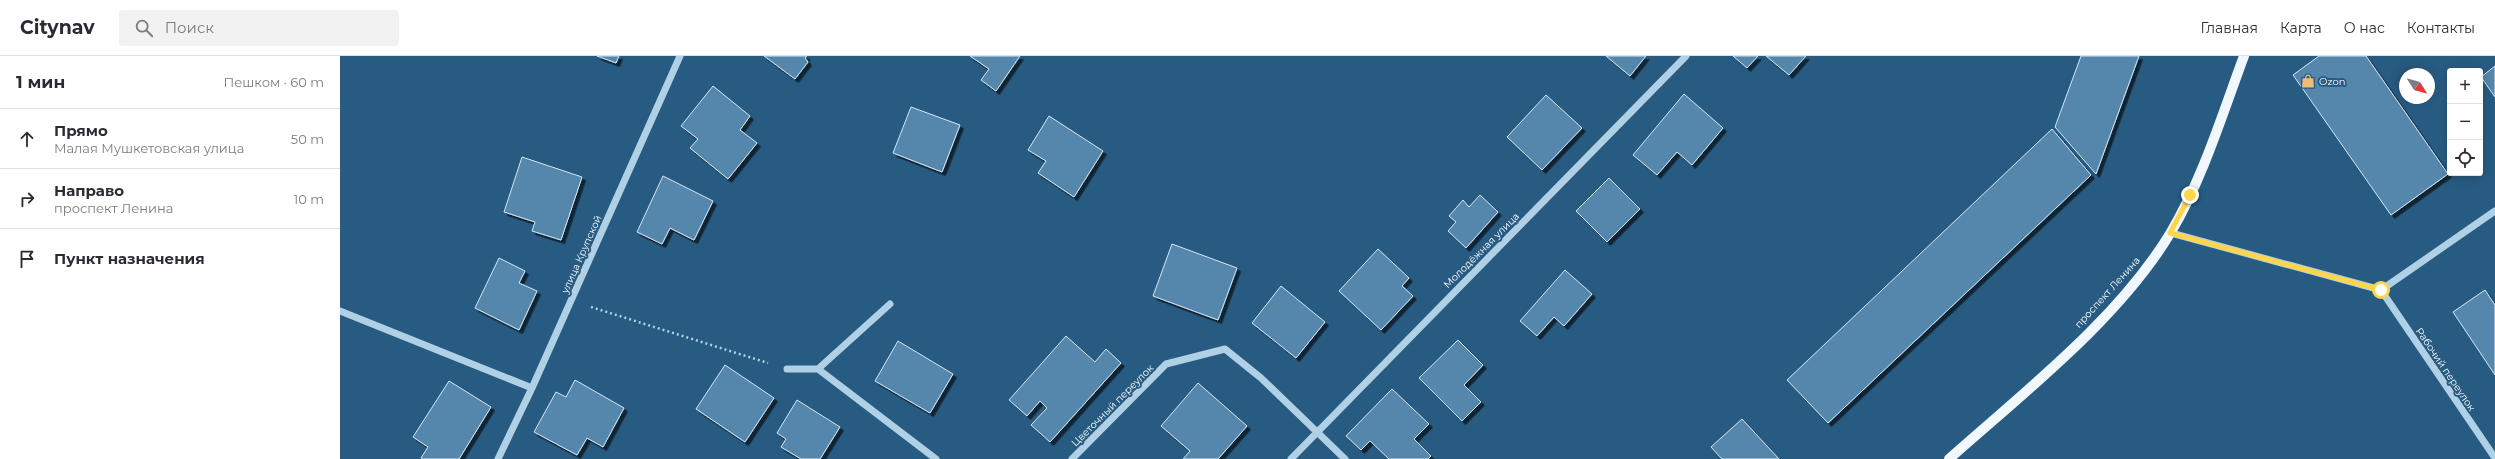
<!DOCTYPE html>
<html lang="ru">
<head>
<meta charset="utf-8">
<style>
  body { margin:0; font-family:Montserrat,sans-serif; background:#f2f2f3; color:#2b2b33 }
  .controls { position:absolute; right:12px; top:12px; display:grid; overflow:hidden; border-radius:4px; box-shadow:0 2px 10px #0003 }
  .controls button { width:36px; height:36px; display:grid; place-items:center; padding:0; border:0; border-bottom:1px solid #e1e1e2; background:#fff; color:#2b2b33; font:20px sans-serif }
  .compass { position:absolute; left:2059px; top:12px; width:36px; height:36px; border-radius:50%; background:#fff; box-shadow:0 2px 10px #0003; rotate:127deg }
  .stop { position:absolute; width:12px; height:12px; margin:-9px; border:3px solid #ffd54a; border-radius:50%; background:#fff }
  .stop.end { background:#ffd54a; border-color:#fff; box-shadow:0 1px 4px #0008 }
  .list { margin:0; padding:0; list-style:none }
  h2 { display:flex; justify-content:space-between; align-items:center; height:52px; margin:0; padding:0 16px; font-size:17px }
  h2 small { font-size:13px; font-weight:400; color:#7c7c81 }
  .list li { display:grid; grid-template-columns:26px 1fr auto; gap:12px; align-items:center; box-sizing:border-box; height:60px; padding:0 16px; border-top:1px solid #e1e1e2 }
  .list b { display:block; font-size:15px; white-space:nowrap }
  .list p { margin:0; font-size:13px; white-space:nowrap; color:#7c7c81 }
  .list em { font-size:13px; font-style:normal; color:#7c7c81 }
  .icon { flex:none; width:22px; height:22px; fill:none; stroke:currentColor; stroke-width:2; stroke-linecap:round; stroke-linejoin:round }
  .map { position:relative; flex:none; width:2155px; height:403px; overflow:hidden }
  header { display:flex; align-items:center; gap:24px; box-sizing:border-box; height:56px; padding:0 20px; background:#fff; border-bottom:1px solid #e1e1e2 }
  header strong { font-size:19px }
  nav { display:flex; gap:22px; margin-inline-start:auto; font-size:14px }
  .search { width:280px; height:36px; background:#f2f2f3; display:flex; align-items:center; gap:10px; box-sizing:border-box; padding:0 14px; border-radius:4px; color:#7c7c81; font-size:15px }
  main { display:flex }
  aside { flex:1; background:#fff }
  .map>svg:first-child { display:block }
</style>
</head>
<body>
<header>
<strong>Citynav</strong>
<div class="search"><svg class="icon" aria-label="search" viewBox="0 0 24 24"><circle cx="10" cy="10" r="6"/><path d="M15 15l6 6"/></svg>Поиск</div>
<nav><a>Главная</a><a>Карта</a><a>О нас</a><a>Контакты</a></nav>
</header>
<main>
<aside>
<h2>1 мин<small>Пешком · 60 m</small></h2>
<ul class="list">
<li><svg class="icon" aria-label="ahead" viewBox="0 0 24 24"><path d="M12 20V5M6 11l6-6 6 6"/></svg><div><b>Прямо</b><p>Малая Мушкетовская улица</p></div><em>50 m</em></li>
<li><svg class="icon" aria-label="right" viewBox="0 0 24 24"><path d="M7 20v-9h11M14 6l5 5-5 5"/></svg><div><b>Направо</b><p>проспект Ленина</p></div><em>10 m</em></li>
<li><svg class="icon" aria-label="arrive" viewBox="0 0 24 24"><path d="M6 21V4h12l-3 4 3 4H6"/></svg><div><b>Пункт назначения</b></div></li>
</ul>
</aside>
<div class="map">
<svg width="2155" height="403" viewBox="0 0 2155 403">
  <defs>
    <filter id="shadow"><feDropShadow dx="3.5" dy="3.5" stdDeviation="0" flood-color="#0009"/></filter>
  </defs>
  <rect width="100%" height="100%" fill="#285b82"/>
  <path fill="#5487ac" stroke="#d3e7f5" filter="url(#shadow)" d="M257,0H279L276,7Z
    M424,0H467L465,2L468,6L455,23Z
    M630,0H680L656,35L641,24L649,13Z
    M1266,0H1306L1290,20Z
    M1393,0H1418L1407,12Z
    M1426,0H1466L1449,19Z
    M1741,0H1799L1756,118L1715,71Z
    M1979,0H2026L2108,118L2051,159L1953,19Z
    M2155,10V41L2141,21Z
    M373,30L410,60L400,74L417,87L388,123L350,92L358,83L341,70Z
    M1344,38L1383,72L1352,109L1337,96L1317,119L1293,99Z
    M1206,39L1242,72L1202,114L1167,81Z
    M571,51L620,69L602,116L553,97Z
    M709,60L763,95L734,141L698,117L706,105L688,94Z
    M1712,73L1751,119L1488,367L1447,324Z
    M182,101L242,121L221,184L192,175L195,166L164,156Z
    M323,120L373,145L354,184L330,172L322,188L297,176Z
    M1269,122L1300,153L1267,186L1236,155Z
    M1140,139L1158,156L1126,192L1108,175L1116,166L1109,160L1123,144L1129,151Z
    M832,188L897,212L878,264L813,240Z
    M1038,193L1069,222L1062,230L1073,240L1041,274L999,235Z
    M159,202L185,215L179,227L197,235L179,274L135,252Z
    M1225,214L1252,238L1224,270L1214,261L1197,280L1180,265Z
    M941,230L985,266L956,302L912,267Z
    M2145,234L2155,249V319L2113,256Z
    M726,280L755,306L766,293L781,307L710,386L691,369L707,352L700,345L687,360L669,344Z
    M1118,284L1143,309L1124,329L1141,346L1122,365L1079,322Z
    M558,285L613,318L590,357L535,325Z
    M385,309L434,342L405,386L356,353Z
    M235,324L284,352L263,391L247,382L237,399L194,376L216,336L226,341Z
    M109,325L151,351L119,403H83L81,402L88,391L73,381Z
    M858,327L907,370L878,403H843L850,395L821,370Z
    M1052,333L1089,368L1074,383L1091,400L1088,403H1049L1030,385L1021,394L1006,380Z
    M457,344L500,371L480,403H461L441,391L446,383L437,377Z
    M1402,363L1439,403H1382L1371,391Z"/>
  <g fill="none" stroke-linecap="round" stroke-linejoin="round">
    <path stroke="#b0d0e6" stroke-width="2.5" stroke-dasharray="2 3" stroke-linecap="butt" d="M251,251L428,307"/>
    <path stroke="#b0d0e6" stroke-width="7" d="M1831,177L2041,234L2155,155
      M2041,234L2155,402
      M0,255L192,332
      M447,313H478L596,403
      M478,313L550,248
      M158,403L192,332L340,0
      M732,403L826,308L885,293L921,322L1005,403
      M951,403L1346,0"/>
    <path stroke="#f1f8fd" stroke-width="10" d="M1609,403C1684,336 1779,263 1831,176C1863,122 1882,59 1904,0"/>
  </g>
  <g fill="none" stroke-linecap="round" stroke-linejoin="round">
    <path stroke="#ffd54a" stroke-width="5" d="M1850,139L1830,177L2041,234"/>
  </g>
  <defs>
    <g id="shop-bare" transform="scale(1.08)"><path d="M-5-2.5h2.3a2.7 3.5 0 0 1 5.4 0H5L5.5 6h-11ZM-1.5-2.5h3a1.5 2.3 0 0 0-3 0Z" fill="#eebc76" stroke="#285b82" stroke-width="2.5" paint-order="stroke"/></g>
  </defs>
  <g fill-rule="evenodd">
    <use href="#shop-bare" x="1968" y="25"/>
  </g>
  <g text-anchor="middle" stroke-width="4" stroke-linejoin="round" paint-order="stroke">
    <g font-size="10" fill="#fff" stroke="#285b82" text-anchor="start">
      <text x="1979" y="29">Ozon</text>
    </g>
    <g font-size="10" fill="#fff" stroke="#285b82">
      <text transform="translate(1141 194) rotate(-45)" y="4">Молодёжная улица</text>
      <text transform="translate(241 198) rotate(-66)" y="4">улица Крупской</text>
      <text transform="translate(1767 236) rotate(-48)" y="4">проспект Ленина</text>
      <text transform="translate(2106 313) rotate(56)" y="4">Рабочий переулок</text>
      <text transform="translate(772 349) rotate(-45)" y="4">Цветочный переулок</text>
    </g>
  </g>
</svg>
<div class="controls">
<button>+</button>
<button>−</button>
<button><svg class="icon" aria-label="locate" viewBox="0 0 24 24"><circle cx="12" cy="12" r="6"/><path d="M12 2v4M12 18v4M2 12h4M18 12h4"/></svg></button>
</div>
<svg class="compass" viewBox="-18 -18 36 36"><path d="M0-13l5 13h-10z" fill="#e53935"/><path d="M0 13l5-13h-10z" fill="#7c7c81"/></svg>
<div class="stop" style="left:2041px;top:234px"></div>
<div class="stop end" style="left:1850px;top:139px"></div>
</div>
</main>
</body>
</html>
